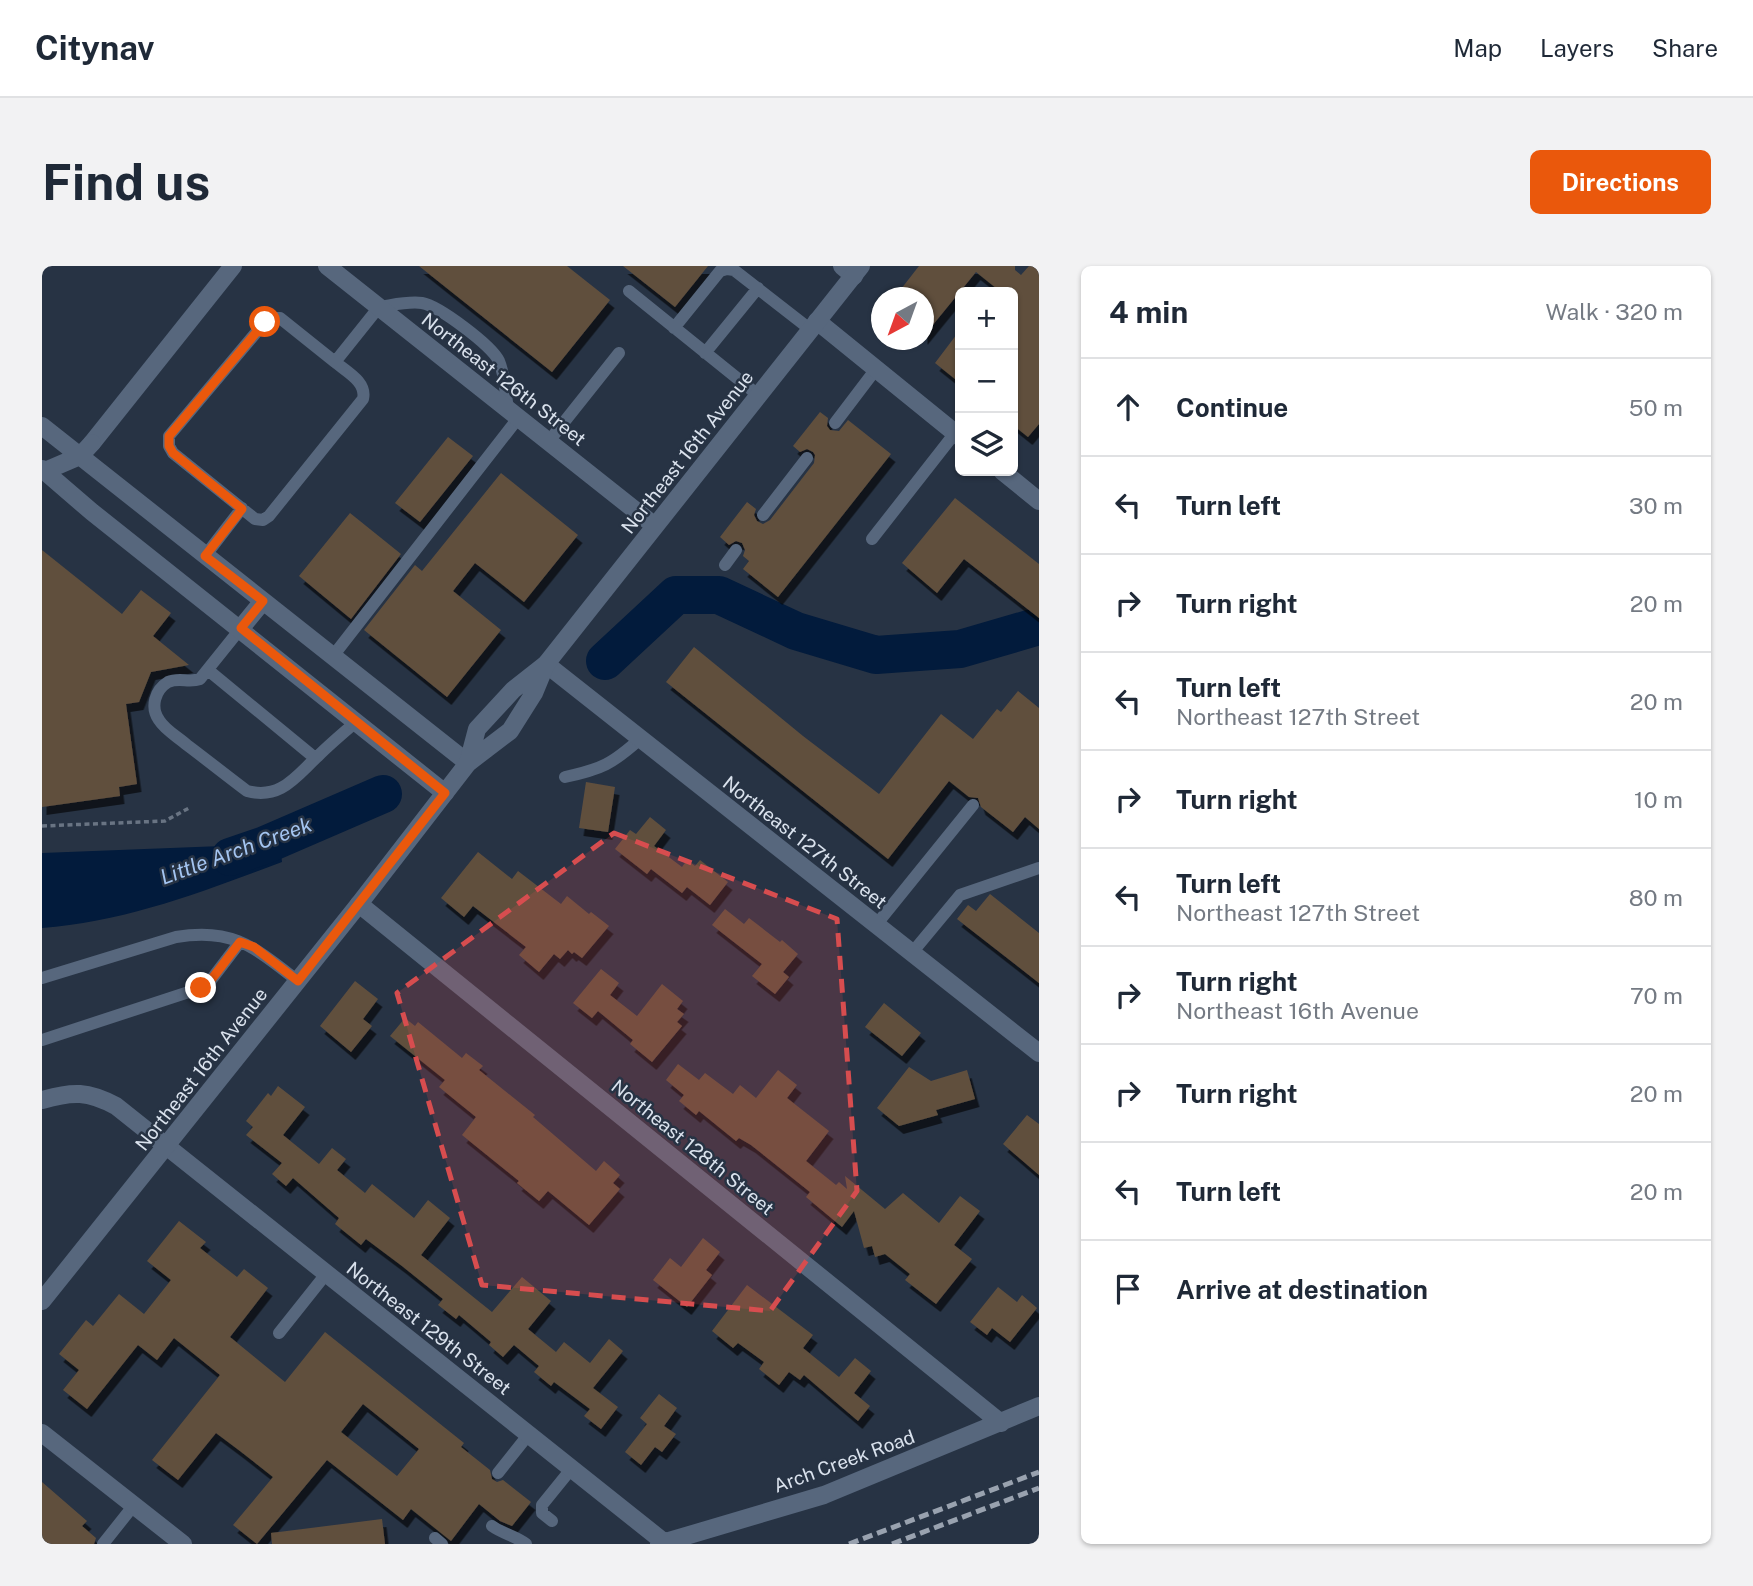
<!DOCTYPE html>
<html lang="en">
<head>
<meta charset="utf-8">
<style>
  body { margin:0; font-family:"Public Sans",sans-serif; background:#f2f2f3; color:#1f2937 }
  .controls { position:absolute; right:21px; top:21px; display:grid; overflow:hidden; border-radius:10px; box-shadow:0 2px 5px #0004 }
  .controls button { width:63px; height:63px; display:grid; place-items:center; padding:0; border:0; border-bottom:2px solid #e0e1e3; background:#fff; color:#1f2937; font:35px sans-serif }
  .compass { position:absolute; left:829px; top:21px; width:63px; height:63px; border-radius:50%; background:#fff; box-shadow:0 2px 5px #0004; rotate:221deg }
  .stop { position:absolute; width:21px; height:21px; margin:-16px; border:5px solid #ea580c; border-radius:50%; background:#fff }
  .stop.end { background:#ea580c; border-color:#fff; box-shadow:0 2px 7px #0008 }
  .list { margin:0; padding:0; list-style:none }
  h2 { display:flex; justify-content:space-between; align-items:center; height:91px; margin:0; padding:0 28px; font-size:30px }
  h2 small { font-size:23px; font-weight:400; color:#747a83 }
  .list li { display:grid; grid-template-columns:46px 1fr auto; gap:21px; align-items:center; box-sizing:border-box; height:98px; padding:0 28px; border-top:2px solid #e0e1e3 }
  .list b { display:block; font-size:26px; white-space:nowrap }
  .list p { margin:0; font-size:23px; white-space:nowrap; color:#747a83 }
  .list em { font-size:23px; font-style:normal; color:#747a83 }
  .icon { flex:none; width:38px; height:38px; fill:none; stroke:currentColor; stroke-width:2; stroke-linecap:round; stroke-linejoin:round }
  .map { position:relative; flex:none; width:997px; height:1278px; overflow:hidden; border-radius:10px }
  header { display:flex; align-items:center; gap:42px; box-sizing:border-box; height:98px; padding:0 35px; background:#fff; border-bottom:2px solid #e0e1e3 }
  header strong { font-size:33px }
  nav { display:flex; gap:38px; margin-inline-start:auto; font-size:24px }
  .intro { display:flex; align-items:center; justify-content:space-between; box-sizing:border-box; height:168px; padding:0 42px }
  h1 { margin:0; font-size:49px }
  .button { padding:18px 32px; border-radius:10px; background:#ea580c; color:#fff; font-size:24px; font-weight:700 }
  main { display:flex; gap:42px; padding:0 42px }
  aside { flex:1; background:#fff; border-radius:10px; box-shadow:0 2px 5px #0004 }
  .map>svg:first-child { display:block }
</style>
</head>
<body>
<header>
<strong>Citynav</strong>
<nav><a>Map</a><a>Layers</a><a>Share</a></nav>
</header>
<div class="intro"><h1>Find us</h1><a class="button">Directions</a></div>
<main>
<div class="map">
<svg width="997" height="1278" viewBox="0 0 997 1278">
  <defs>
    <filter id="shadow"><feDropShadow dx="4.5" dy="8" stdDeviation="0" flood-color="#0009"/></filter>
  </defs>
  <rect width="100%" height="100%" fill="#273344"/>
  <path fill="#021b3c" d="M237,567L240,596C163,625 83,656 0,662V587L180,580Z"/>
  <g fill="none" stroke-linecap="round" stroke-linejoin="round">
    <path stroke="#021b3c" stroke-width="38" d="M563,395L634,329H677L754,365L834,389L918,383L997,360
      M188,591L223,579L341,528"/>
  </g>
  <path fill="#604f3e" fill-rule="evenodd" filter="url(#shadow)" d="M377,0H525L568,34L510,106Z
    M581,0H666L633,41Z
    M877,0H973V4L979,9L987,0H997V158L986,171L971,159V26H959L934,6L881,71V32H852Z
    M918,64V117L893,97Z
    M778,146L786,152L785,160L788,164L797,165L806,154L849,188L736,331L701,303L707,295L701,290L703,284L700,277L694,275L687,279L678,271L705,236L714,243L712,249L715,255L721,258L728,254L772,197L773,189L771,186L765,183L758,186L751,180Z
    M406,171L431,190L378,256L353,237Z
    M459,207L536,269L482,336L433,297L411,325L459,364L405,431L322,364L373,299L380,305Z
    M913,232L997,298V352L922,293L895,327L860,297Z
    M308,247L359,288L309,353L257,310Z
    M0,284L80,348L99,324L129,347L111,370L147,399L109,406L97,436L84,438L95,518L77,521L78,530L0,541Z
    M652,381L761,470L837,528L899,448L931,473L955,443L959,446L976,425L997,442V563L983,551L971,566L939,541L936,532L927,531L907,515L846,593L624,416Z
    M544,516L573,521L566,566L537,562Z
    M608,551L624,564L612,580L640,601L645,594L653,600L658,594L686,616L668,639L645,621L640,627L609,603L605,608L573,583L588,564L594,568Z
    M436,586L470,613L476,605L519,638L525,630L547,648L549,646L567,660L540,692L532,686L530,688L526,684L518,693L512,688L497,706L477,689L484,681L431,640L422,651L399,632Z
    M948,628L997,667V717L915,653L926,639L934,645Z
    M683,643L702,658L707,652L738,676L740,674L756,688L741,706L747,711L733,728L710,710L720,698L670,659Z
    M559,703L577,717L568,729L595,750L620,718L641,735L635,743L642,748L635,756L640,760L610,796L588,778L591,774L556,745L550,752L531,737Z
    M313,715L336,733L321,753L330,760L309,786L278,760Z
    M842,737L879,767L860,790L823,761Z
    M363,752L373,760L376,756L420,792L424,787L441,800L437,804L493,849L491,851L554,905L562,895L578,909L571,917L578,923L547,959L506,925L497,935L475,917L477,915L420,869L434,851L397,821L403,814L348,770Z
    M636,798L657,814L663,807L691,828L698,819L714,832L736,804L755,819L745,832L787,865L764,895L794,919L797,916L805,923L803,910L843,943L861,927L897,957L918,930L938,945L912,979L930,993L894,1038L863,1014L868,1008L843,988L833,991L830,980L822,982L812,945L800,961L764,931L768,926L709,879L697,872L694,875L657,845L654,849L637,835L642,829L624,814Z
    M867,801L889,815L925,804L933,833L894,844L896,849L857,860L835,842Z
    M236,820L263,841L241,869L277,898L290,882L304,893L295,904L323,927L330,918L372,952L386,934L408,952L379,989L450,1046L480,1011L509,1035L486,1063L514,1086L522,1076L548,1097L567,1073L581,1085L551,1122L576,1141L559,1163L542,1150L548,1143L512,1116L509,1120L492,1106L497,1100L472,1079L461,1091L447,1079L449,1076L417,1049L414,1053L396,1039L401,1033L360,1000L324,973L319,979L293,958L297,952L251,912L244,920L230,908L240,897L204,869L211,861L204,855L226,827L229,830Z
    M985,849L997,858V909L961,878Z
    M137,955L164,976L158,982L195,1011L202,1003L226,1022L188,1071L243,1116L283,1066L422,1177L419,1181L448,1204L450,1213L455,1216L461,1214L489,1236L470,1260L458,1255L437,1238L409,1275L369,1243L361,1254L285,1194L215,1278L191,1259L231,1211L198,1185L174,1167L136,1214L110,1194L178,1109L132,1072L115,1094L96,1079L45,1143L21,1124L37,1104L17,1088L44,1054L51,1060L77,1028L102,1048L129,1014L105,995ZM321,1138L377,1183L355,1210L299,1166Z
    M661,972L678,986L664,1004L670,1009L645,1041L611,1014L628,992L639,1001Z
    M705,1019L771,1069L761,1082L797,1111L813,1092L829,1105L812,1127L828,1140L816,1155L762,1109L758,1114L747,1106L737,1119L717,1103L722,1096L696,1077L691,1082L670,1065Z
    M956,1021L975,1036L980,1029L995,1042L968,1076L950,1062L945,1069L928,1056Z
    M617,1128L635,1142L622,1160L634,1168L620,1186L613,1181L599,1199L583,1186L605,1158L598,1152Z
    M0,1216L45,1255L40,1260L54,1272L52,1278H0Z
    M340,1253L343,1278H230L229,1267Z"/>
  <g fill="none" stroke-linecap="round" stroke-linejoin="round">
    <path stroke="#697483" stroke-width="3.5" stroke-dasharray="5 3.5" stroke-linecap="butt" d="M0,560L123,555L147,542"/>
    <path stroke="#57677d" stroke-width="12" d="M587,25L716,129
      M632,62L678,5L685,3L692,4L769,64
      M663,87L716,22
      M293,96L238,52H230L223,56L127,170V180L131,187L213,253L221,254L227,250L321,133C325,116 305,106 293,96L337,41C351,39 366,35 380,37C397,40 449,79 457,95C463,109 463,127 466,142
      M793,157L834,103
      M507,175L577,87
      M721,249L765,192
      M830,273L913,167
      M163,290L200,242
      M683,299L694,284
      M199,362L158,413C147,417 137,411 126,416C113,424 108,441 117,454C123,464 136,471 145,479C165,494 185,510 205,525C239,534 254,510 276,490C288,478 301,467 314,456
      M291,390L477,151
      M166,404L273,492
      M523,511C560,503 570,498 598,473
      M834,659L931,539
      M869,688L918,629L997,602
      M0,712L134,671C191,661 213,682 256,715
      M0,774L159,722L169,714L198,676
      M237,1067L284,1008
      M456,1207L487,1168
      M510,1255L500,1247V1239L530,1202
      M450,1260C461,1268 474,1270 484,1278
      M393,1272L400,1278
      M61,1278L92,1239"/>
    <path stroke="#57677d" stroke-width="18" d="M50,177L191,0"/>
    <path stroke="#57677d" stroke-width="18" d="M800,0L812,10
      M775,55L918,171
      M0,160L426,497
      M0,203L50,246L403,527
      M3,205L38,190L50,177
      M960,205L997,235
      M199,362L221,335
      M504,398L997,787
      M317,638L959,1157
      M0,834C31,825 46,825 74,840L623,1277
      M0,1167L141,1278
      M617,1278L782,1229L997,1140"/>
    <path stroke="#57677d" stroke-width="18" d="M285,0L613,260
      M426,497L435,463L471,424L504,398L819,0
      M0,1035L317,638L426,497L468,465L492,427L504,398"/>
    <path stroke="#99a2af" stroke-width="5" stroke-dasharray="10 5" stroke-linecap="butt" d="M807,1278L997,1206
      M850,1278L997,1222"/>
  </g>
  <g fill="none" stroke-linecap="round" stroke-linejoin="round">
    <path stroke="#ea580c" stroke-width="9" d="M159,722L169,714L198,676L212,681L256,715L403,527L199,362L221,335L163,290L200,243L131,187L127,180V170L223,56"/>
  </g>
  <path fill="#d74d4f" fill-opacity="0.2" stroke="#d74d4f" stroke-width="5" stroke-dasharray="14 9" stroke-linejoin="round" d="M572,567L795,653L815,925L728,1045L440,1019L355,727Z"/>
  <g text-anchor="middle" stroke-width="5" stroke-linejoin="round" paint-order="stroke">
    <g font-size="19" fill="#dae2ed" stroke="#273344">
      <text transform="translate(462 113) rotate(38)" y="7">Northeast 126th Street</text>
      <text transform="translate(645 186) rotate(-52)" y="7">Northeast 16th Avenue</text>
      <text transform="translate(763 576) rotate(38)" y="7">Northeast 127th Street</text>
      <text transform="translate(159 803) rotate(-52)" y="7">Northeast 16th Avenue</text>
      <text transform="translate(651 881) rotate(39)" y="7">Northeast 128th Street</text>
      <text transform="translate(387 1062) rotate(38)" y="7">Northeast 129th Street</text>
      <text transform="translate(802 1195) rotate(-20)" y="7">Arch Creek Road</text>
    </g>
    <g font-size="21" font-style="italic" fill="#a4c5f1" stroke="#273344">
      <text transform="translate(194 585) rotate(-20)" y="7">Little Arch Creek</text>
    </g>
  </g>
</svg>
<div class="controls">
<button>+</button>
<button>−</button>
<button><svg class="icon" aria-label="layers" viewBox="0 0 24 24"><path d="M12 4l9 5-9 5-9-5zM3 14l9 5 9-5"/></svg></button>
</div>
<svg class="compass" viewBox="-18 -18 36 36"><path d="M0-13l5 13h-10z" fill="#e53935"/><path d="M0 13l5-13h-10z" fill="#747a83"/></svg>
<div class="stop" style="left:223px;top:56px"></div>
<div class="stop end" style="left:159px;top:722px"></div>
</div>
<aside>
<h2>4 min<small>Walk · 320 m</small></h2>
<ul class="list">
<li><svg class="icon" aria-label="ahead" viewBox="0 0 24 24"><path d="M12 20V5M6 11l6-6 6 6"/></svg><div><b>Continue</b></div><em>50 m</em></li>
<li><svg class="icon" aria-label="left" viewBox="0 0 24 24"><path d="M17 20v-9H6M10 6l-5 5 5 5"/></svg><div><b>Turn left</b></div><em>30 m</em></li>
<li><svg class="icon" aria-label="right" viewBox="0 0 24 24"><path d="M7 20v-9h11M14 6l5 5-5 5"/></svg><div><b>Turn right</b></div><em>20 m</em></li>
<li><svg class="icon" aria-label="left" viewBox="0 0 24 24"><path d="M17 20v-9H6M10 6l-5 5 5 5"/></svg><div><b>Turn left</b><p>Northeast 127th Street</p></div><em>20 m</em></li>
<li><svg class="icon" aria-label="right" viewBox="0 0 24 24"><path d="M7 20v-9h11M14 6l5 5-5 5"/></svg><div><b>Turn right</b></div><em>10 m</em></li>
<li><svg class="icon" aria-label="left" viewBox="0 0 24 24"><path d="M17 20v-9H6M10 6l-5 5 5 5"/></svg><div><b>Turn left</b><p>Northeast 127th Street</p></div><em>80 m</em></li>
<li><svg class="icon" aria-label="right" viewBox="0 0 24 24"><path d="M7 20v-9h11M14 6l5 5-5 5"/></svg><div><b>Turn right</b><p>Northeast 16th Avenue</p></div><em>70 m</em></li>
<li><svg class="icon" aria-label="right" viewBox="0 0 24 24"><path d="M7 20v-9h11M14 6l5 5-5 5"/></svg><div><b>Turn right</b></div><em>20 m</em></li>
<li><svg class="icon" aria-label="left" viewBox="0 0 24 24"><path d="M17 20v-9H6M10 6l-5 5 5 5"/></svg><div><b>Turn left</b></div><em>20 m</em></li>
<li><svg class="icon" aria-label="arrive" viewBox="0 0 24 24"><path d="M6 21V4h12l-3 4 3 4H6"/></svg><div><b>Arrive at destination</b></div></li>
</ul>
</aside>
</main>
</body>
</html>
